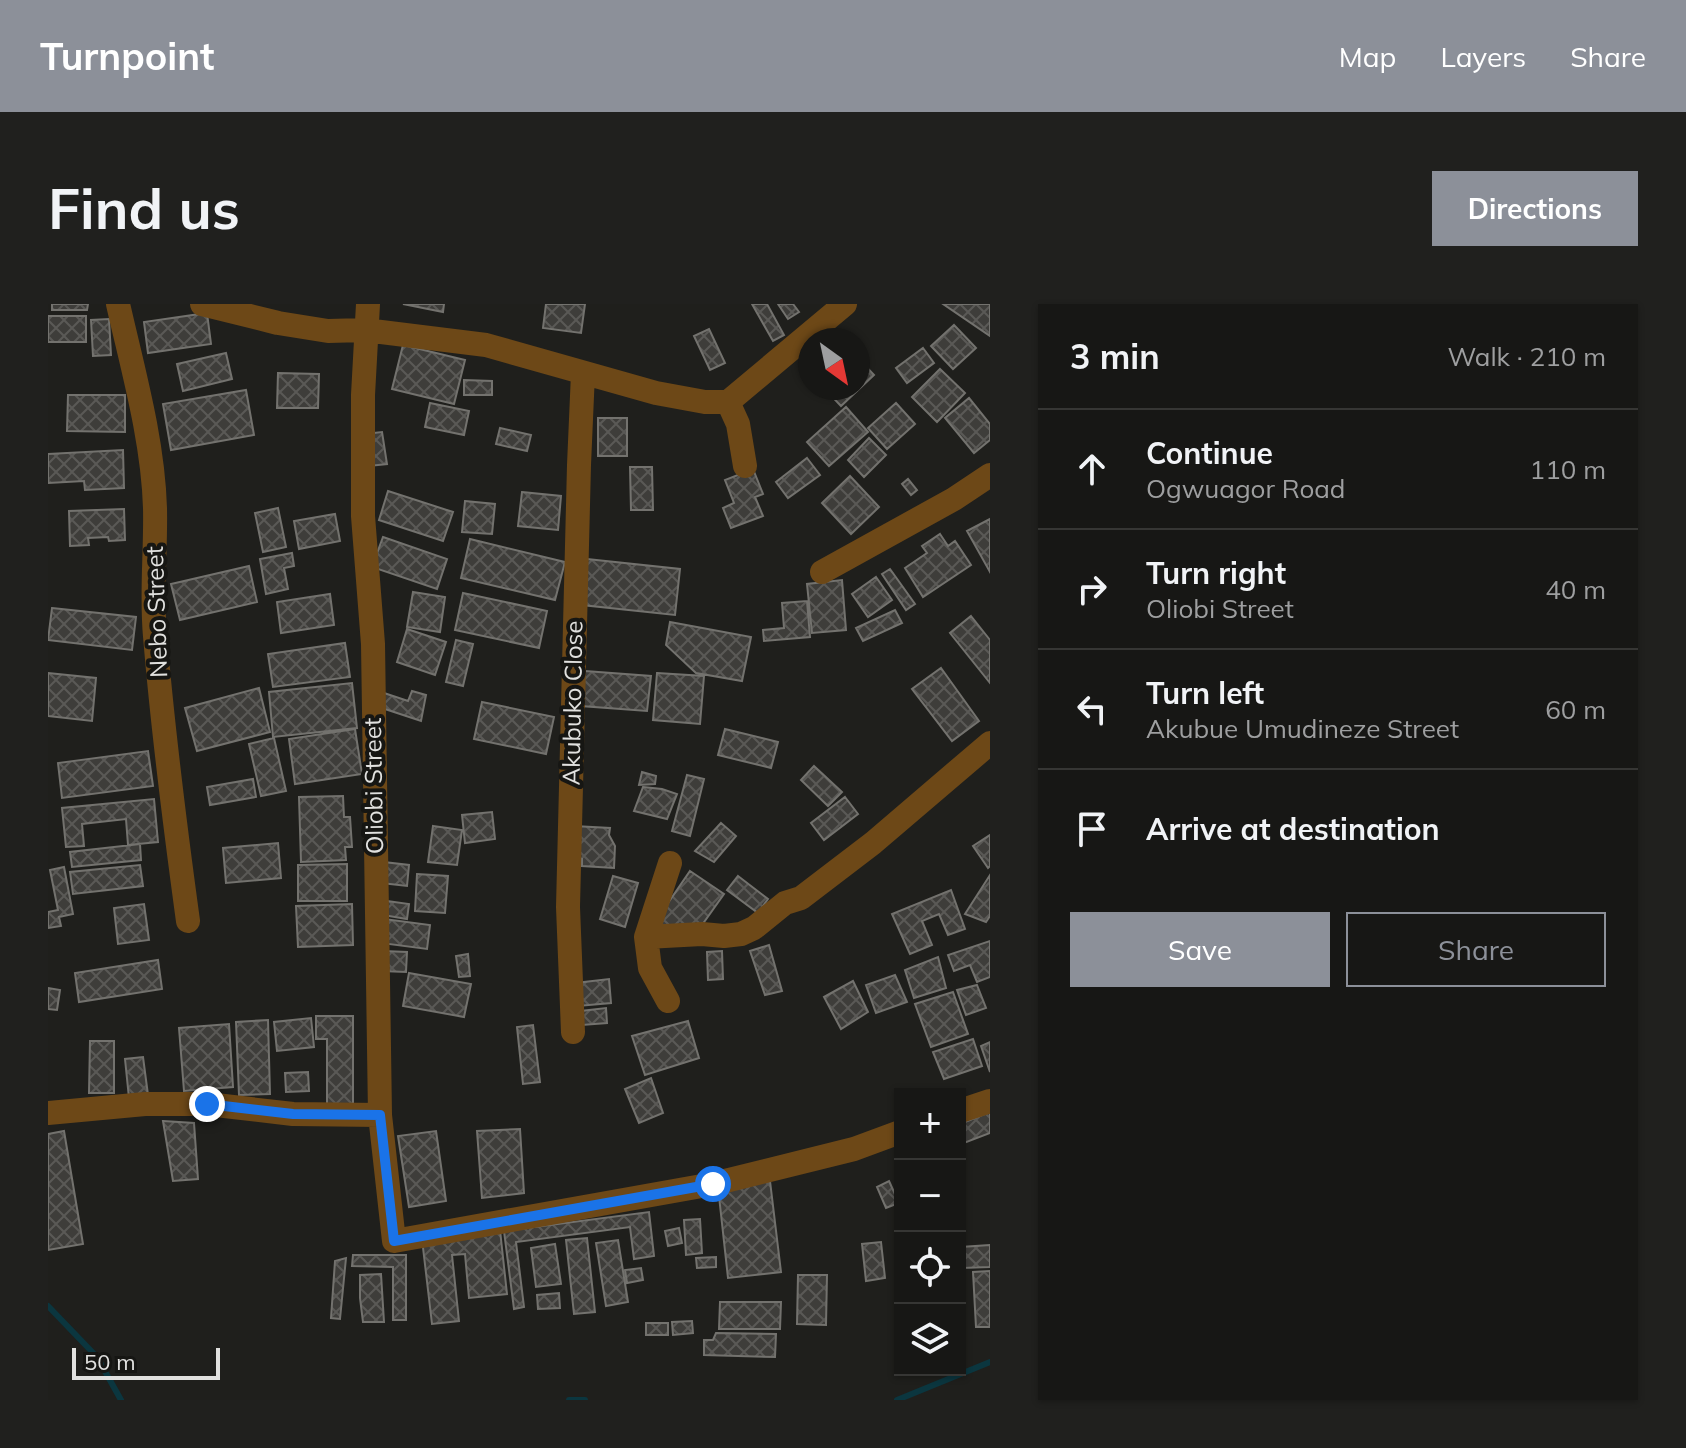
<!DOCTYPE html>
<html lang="en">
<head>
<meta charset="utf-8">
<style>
  body { margin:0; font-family:Mulish,sans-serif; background:#20201e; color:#f1f3f6 }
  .controls { position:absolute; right:24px; bottom:24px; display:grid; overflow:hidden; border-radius:0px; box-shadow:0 2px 6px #0004 }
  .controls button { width:72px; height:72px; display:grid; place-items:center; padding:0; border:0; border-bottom:2px solid #363634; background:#171715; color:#f1f3f6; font:40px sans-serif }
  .compass { position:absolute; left:750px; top:24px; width:72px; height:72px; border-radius:50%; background:#171715; box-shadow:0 2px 6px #0004; rotate:147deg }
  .scale { position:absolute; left:24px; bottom:20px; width:148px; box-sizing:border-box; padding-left:8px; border:4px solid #e1e1df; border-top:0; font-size:22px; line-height:28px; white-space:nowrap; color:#e1e1df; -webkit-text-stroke:6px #161613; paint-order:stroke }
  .stop { position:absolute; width:24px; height:24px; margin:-18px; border:6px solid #1a73e8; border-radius:50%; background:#fff }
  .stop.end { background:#1a73e8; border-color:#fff; box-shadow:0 2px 8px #0008 }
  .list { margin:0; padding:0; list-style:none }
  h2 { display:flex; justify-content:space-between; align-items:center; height:104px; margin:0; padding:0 32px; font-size:34px }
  h2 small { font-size:26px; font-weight:400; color:#9e9fa0 }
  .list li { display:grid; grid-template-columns:52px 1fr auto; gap:24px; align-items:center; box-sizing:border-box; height:120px; padding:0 32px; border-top:2px solid #363634 }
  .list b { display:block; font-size:30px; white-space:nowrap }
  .list p { margin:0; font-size:26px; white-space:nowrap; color:#9e9fa0 }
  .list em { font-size:26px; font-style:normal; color:#9e9fa0 }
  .actions { display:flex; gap:16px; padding:24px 32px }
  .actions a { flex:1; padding:18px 0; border:2px solid #8c9099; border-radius:0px; text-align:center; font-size:28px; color:#8c9099 }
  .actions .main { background:#8c9099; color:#fff }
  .icon { flex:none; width:44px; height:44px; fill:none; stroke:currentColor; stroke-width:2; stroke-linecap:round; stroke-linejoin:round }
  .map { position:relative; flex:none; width:942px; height:1096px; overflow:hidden; border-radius:0px }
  header { display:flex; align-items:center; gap:48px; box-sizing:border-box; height:112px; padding:0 40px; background:#8c9099; color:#fff }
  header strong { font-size:38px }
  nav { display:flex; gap:44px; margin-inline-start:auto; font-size:28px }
  .intro { display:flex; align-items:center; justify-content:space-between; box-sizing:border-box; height:192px; padding:0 48px }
  h1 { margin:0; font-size:56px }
  .button { padding:20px 36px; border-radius:0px; background:#8c9099; color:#fff; font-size:28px; font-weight:700 }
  main { display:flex; gap:48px; padding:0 48px }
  aside { flex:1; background:#171715; border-radius:0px; box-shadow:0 2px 6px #0004 }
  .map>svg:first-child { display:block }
</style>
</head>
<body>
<header>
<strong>Turnpoint</strong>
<nav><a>Map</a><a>Layers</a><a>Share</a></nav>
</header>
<div class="intro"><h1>Find us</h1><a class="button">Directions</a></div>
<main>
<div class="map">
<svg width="942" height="1096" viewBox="0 0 942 1096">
  <defs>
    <pattern id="building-cross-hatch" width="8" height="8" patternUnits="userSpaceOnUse" patternTransform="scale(2)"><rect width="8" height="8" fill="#3e3d3a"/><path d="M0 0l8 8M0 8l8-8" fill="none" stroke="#5a5956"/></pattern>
  </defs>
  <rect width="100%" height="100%" fill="#1f1f1c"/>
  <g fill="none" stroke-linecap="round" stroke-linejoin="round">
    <path stroke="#0b363f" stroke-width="6" d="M0,1002L49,1053L73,1096
      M521,1096H537
      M849,1096L942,1058"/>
  </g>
  <path fill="url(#building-cross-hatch)" stroke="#73726e" stroke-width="2" d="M4,0H40L39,6H4Z
    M355,0H396L395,8Z
    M498,0H537L533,29L495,24Z
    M704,0H719L736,31L725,37Z
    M730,0H745L751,8L740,15Z
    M895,0H942V32Z
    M159,9L163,40L100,49L96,18Z
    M0,12H38V38H0Z
    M61,15L63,51L45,52L43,16Z
    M906,21L928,44L905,65L883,42Z
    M661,25L677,59L662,66L646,32Z
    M355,41L417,56L406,100L344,85Z
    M875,44L886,59L859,79L848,64Z
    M178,49L184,75L135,87L129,60Z
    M810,54L826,71L793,102L776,84H810Z
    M892,65L917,89L889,118L864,93Z
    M230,69L271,70L270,104H229Z
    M416,76L444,77V91H416Z
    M198,86L206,131L123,146L115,100Z
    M20,91H77V128L19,127Z
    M921,94L942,120V136L926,149L897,114Z
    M382,99L421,107L416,131L377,123Z
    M848,99L867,120L839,145L820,124Z
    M798,103L820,128L781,162L759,138Z
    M550,114H579V152H550Z
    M452,124L483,131L479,147L448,140Z
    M334,128L339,160L321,162L317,130Z
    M821,134L838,151L816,173L800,156Z
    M75,146L76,184L37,186L36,177L0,179V150Z
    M759,154L772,171L740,194L728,178Z
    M582,163H604L605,206H583Z
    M705,165L715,190L707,193L715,212L683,224L675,204L686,199L677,176Z
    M802,172L831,203L803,230L774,199Z
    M860,175L869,186L863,191L854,180Z
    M340,187L405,208L395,237L331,216Z
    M474,188L513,192L510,226L470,222Z
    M417,197L447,200L444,230L414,228Z
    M230,204L238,243L215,248L207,209Z
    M76,205L77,236L61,237L60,233L40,234L41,241L22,242L21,207Z
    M287,210L292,237L251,245L246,217Z
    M942,215V268L919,227Z
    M892,230L900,242L907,237L923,261L875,293L857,264L879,249L874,242Z
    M335,233L399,255L389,285L324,263Z
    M422,235L517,258L507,296L413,274Z
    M244,249L246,262L236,264L240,285L218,290L212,255Z
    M539,255L632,265L627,311L534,301Z
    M201,262L209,298L132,316L123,280Z
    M842,265L867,300L858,306L834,270Z
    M828,273L844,296L820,313L804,290Z
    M794,276L798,326L764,329L759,280Z
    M365,288L397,293L392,328L359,323Z
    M415,289L499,307L491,344L407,326Z
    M282,290L286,321L233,329L229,298Z
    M759,297L762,333L716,337L715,326L736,324L734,299Z
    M4,304L88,313L84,346L0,336Z
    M847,306L854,319L815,337L808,324Z
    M923,312L942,336V379L902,329Z
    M622,318L703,333L694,377L648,369L618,341Z
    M359,325L398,338L387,371L349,358Z
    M408,336L425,340L415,382L398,378Z
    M297,339L302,373L225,383L220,350Z
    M893,364L931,417L904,437L864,385Z
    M537,367L603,372L599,407L533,402Z
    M0,369L48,374L44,417L0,412Z
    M609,369L656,372L652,420L605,416Z
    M304,379L309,424L225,433L221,388Z
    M211,384L222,428L149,447L137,404Z
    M330,387L360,397L364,387L378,391L373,417L325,401Z
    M434,398L506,413L498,450L426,435Z
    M307,425L314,470L247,480L241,435Z
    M677,425L730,438L723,464L670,451Z
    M226,434L238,487L213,492L201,440Z
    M100,447L105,482L14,494L10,459Z
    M766,462L794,488L780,502L753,476Z
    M594,468L608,472L607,480L591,481Z
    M639,471L656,475L642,532L624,527Z
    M205,475L208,493L162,501L159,483Z
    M595,483L614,485L629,490L619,515L586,507Z
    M295,492L296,513H302L304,543H297L298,556L253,558L251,493Z
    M797,493L810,510L776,536L763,519Z
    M106,495L110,538L80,541L78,515L34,520L36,542L18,543L14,504Z
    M444,508L447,535L417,539L414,511Z
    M673,519L688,532L666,558L647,547Z
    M385,522L414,526L409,561L380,558Z
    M526,522L562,524L561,531L567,542L566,564L534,562V555H524Z
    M942,531V562L940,564L925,542Z
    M230,539L233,574L178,579L175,544Z
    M92,540L93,556L24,563L22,548Z
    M327,557L361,561L359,582L325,578Z
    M299,560V597H250V561Z
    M92,561L95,582L25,590L22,568Z
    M16,563L25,610L11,613L13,622L0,624V608L10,606L2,566Z
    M642,567L676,590L644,635L605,621Z
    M369,570L400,572L397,609L367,607Z
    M942,571V612L938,618L917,610Z
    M565,572L590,579L577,623L552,615Z
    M690,572L720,595L710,609L679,586Z
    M903,586L917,625L900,631L891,610L874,617L884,641L862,650L844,610Z
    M325,595L361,600L359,615L323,609Z
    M96,600L101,636L70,640L66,604Z
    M304,600L305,641L250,643L248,602Z
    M336,615L382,621L379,645L333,639Z
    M942,637V673L929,678L922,661L906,667L900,651Z
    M721,641L734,687L717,691L702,647Z
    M335,647L359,648L358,668L334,667Z
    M674,647L675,675L660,676L659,648Z
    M420,650L422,672L411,673L408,652Z
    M890,653L898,684L866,694L857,666Z
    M110,656L114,685L31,698L27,669Z
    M361,669L423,680L416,713L355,702Z
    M847,671L859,698L828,709L818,681Z
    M561,675L563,699L530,702L528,679Z
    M805,677L820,708L793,725L776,693Z
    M929,681L938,704L918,711L909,686Z
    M0,684L12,686L9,706L0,705Z
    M905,688L920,730L883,743L867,700Z
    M558,704L559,719L534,721L533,707Z
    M268,712H305V804H279V735H268Z
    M263,714L266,743L229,747L226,718Z
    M220,716L222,790L191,791L188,718Z
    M640,717L651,754L597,771L584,732Z
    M181,720L185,783L136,787L131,724Z
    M485,721L492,778L475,780L469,723Z
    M925,735L934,762L896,775L885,748Z
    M42,737H66V789H41Z
    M942,738V768L933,742Z
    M95,753L100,791L81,794L77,755Z
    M260,768L261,787L238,788L237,769Z
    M603,774L615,809L591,819L577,785Z
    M942,808V829L916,839L912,820Z
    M115,817L146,819L150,875L125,877Z
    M472,825L476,889L434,894L429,827Z
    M16,827L35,940L0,946V830Z
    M388,827L398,897L361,903L350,832Z
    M722,877L733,968L680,974L670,883Z
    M841,877L851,899L838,904L829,883Z
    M601,908L606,952L586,955L582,923L468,938L476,1003L466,1005L456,927Z
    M652,915L654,949L638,951L636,916Z
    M631,924L634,939L620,942L617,927Z
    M452,926L459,990L421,994L417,950L404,951L411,1017L384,1020L374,935Z
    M539,934L547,1008L526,1010L518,936Z
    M570,936L580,998L558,1002L548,939Z
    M833,938L837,974L818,977L814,940Z
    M507,940L513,980L488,983L483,944Z
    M942,941V963L914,964L913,943Z
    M305,951H358V1016H345V963L304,962Z
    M668,953V963L649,964L648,954Z
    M298,954L292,1015L283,1014L287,957Z
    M593,964L595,976L579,979L577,966Z
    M942,967V1023H928L925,968Z
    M333,970L336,1018H315L312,994V971Z
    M750,971H779L778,1021L749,1020Z
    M511,989L512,1004L490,1005L489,991Z
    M672,998H733L732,1025H671Z
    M644,1017L645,1029L625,1031L624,1018Z
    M598,1019H620V1031H598Z
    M668,1029L728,1030L727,1053L656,1051V1036H665Z"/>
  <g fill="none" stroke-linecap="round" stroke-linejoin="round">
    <path stroke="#6d4817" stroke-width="24" d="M70,0C85,66 105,136 107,204C108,247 103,290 107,332C115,428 127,522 140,617
      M154,0L230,19L280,27L317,26L438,41L608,89L657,98H680L690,120L697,162
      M320,0L315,91V212L325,340L332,811L346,937L665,880L806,845L852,828
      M680,98L797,0
      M774,268L906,195L942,171
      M598,633L654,630L676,632L693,630L706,624L737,599L753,594L825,539L942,439
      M620,697L602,664L598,633L622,559
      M525,728L520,603L531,161L535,69
      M912,807L942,797
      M0,809L97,800H159L245,810L332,811"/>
  </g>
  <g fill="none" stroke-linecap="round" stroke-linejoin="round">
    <path stroke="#1a73e8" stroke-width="10" d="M159,800L245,810L332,811L346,937L665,880"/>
  </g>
  <g text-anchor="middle" stroke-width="8" stroke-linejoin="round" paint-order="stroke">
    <g font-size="24" fill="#e1e1df" stroke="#161613">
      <text transform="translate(109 308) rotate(-92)" y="8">Nebo Street</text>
      <text transform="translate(525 399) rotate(-89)" y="8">Akubuko Close</text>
      <text transform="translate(326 482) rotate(-91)" y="8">Oliobi Street</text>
    </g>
  </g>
</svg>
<div class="controls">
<button>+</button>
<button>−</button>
<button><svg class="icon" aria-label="locate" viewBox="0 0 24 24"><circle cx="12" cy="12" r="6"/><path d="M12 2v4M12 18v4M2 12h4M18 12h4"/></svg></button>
<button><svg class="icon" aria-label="layers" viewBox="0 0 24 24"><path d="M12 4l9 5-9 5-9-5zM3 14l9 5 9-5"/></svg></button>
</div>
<svg class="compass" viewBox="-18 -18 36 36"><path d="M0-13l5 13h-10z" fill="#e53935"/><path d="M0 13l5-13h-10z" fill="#9e9fa0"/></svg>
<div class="scale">50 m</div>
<div class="stop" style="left:665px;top:880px"></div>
<div class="stop end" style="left:159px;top:800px"></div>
</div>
<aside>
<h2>3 min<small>Walk · 210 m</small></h2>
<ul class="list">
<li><svg class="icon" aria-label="ahead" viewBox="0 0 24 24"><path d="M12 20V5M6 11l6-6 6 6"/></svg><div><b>Continue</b><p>Ogwuagor Road</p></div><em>110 m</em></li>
<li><svg class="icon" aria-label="right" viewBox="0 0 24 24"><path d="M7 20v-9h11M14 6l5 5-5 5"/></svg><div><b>Turn right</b><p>Oliobi Street</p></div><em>40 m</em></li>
<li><svg class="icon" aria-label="left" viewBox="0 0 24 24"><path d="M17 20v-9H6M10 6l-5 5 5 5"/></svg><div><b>Turn left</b><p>Akubue Umudineze Street</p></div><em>60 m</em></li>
<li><svg class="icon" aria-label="arrive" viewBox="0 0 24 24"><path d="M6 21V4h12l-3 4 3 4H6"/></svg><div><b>Arrive at destination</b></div></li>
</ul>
<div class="actions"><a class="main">Save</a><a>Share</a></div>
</aside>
</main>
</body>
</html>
